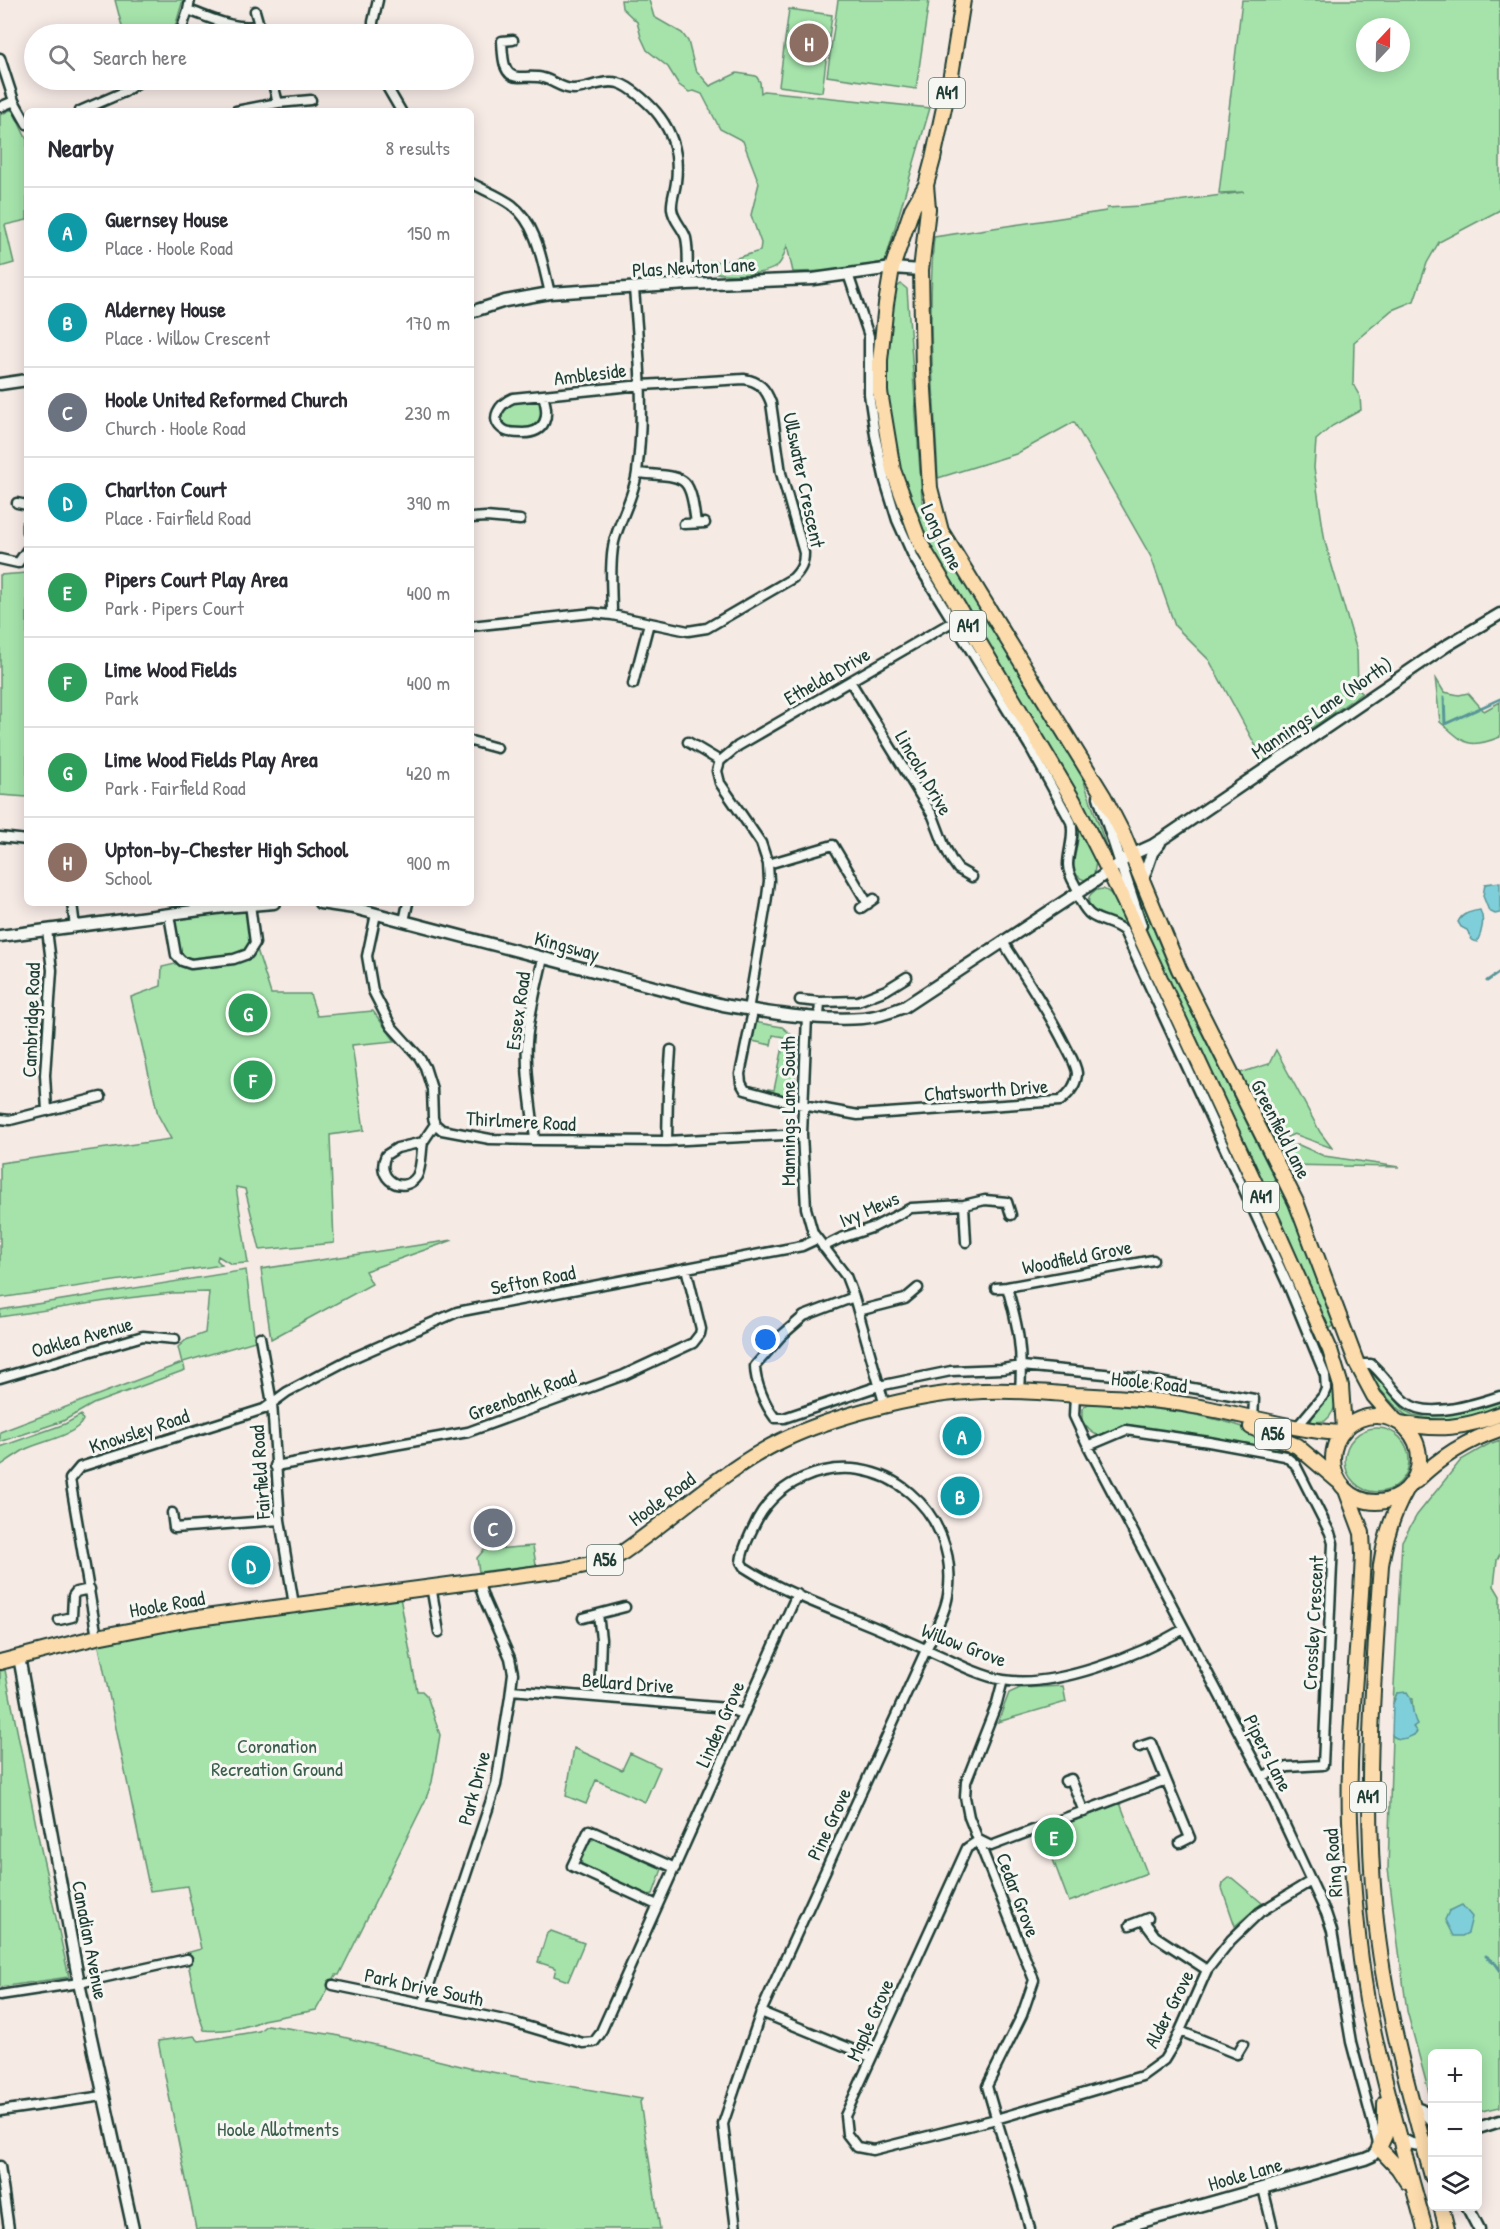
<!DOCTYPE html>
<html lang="en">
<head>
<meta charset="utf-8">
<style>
  body { margin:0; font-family:"Patrick Hand",sans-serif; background:#f7f7f7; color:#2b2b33 }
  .controls { position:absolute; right:18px; bottom:18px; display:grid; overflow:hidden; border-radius:9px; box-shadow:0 3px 15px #0003 }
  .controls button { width:54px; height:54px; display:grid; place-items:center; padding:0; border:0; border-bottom:2px solid #e1e1e2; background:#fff; color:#2b2b33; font:30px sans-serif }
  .compass { position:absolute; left:1356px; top:18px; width:54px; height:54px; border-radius:50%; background:#fff; box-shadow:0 3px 15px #0003; rotate:22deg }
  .you { position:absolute; left:766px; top:1340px; width:21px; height:21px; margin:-15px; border:4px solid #fff; border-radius:50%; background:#1a73e8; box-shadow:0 0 0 9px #1a73e833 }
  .badge { display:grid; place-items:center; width:39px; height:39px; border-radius:50%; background:#ea580c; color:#fff; font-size:20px; font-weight:700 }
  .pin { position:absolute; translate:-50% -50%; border:3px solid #fff; box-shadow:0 2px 6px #0006 }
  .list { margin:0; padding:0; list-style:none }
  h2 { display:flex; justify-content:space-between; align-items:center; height:78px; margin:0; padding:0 24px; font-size:26px }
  h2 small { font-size:20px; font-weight:400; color:#7c7c81 }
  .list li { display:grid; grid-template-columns:39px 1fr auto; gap:18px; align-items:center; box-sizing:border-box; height:90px; padding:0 24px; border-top:2px solid #e1e1e2 }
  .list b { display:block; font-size:22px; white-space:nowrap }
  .list p { margin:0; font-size:20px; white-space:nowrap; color:#7c7c81 }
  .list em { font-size:20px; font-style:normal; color:#7c7c81 }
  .icon { flex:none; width:33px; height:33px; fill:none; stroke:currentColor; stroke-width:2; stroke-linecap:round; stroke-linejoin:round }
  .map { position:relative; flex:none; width:1500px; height:2229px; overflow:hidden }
  .search { position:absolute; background:#fff; box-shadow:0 3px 15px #0003; left:24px; top:24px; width:450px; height:66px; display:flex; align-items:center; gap:15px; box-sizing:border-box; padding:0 21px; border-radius:33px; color:#7c7c81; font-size:22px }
  .panel { position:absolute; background:#fff; box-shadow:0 3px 15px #0003; left:24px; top:108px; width:450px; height:798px; border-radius:9px }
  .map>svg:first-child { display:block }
</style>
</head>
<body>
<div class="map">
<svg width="1500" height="2229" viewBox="0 0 1500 2229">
  <rect width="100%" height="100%" fill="#f6eae5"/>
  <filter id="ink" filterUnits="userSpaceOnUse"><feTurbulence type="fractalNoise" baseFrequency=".0167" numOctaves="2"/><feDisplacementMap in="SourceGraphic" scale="12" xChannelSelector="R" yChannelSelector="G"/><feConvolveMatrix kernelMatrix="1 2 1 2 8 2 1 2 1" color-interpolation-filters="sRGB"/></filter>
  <g filter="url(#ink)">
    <path fill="#a5e3ab" stroke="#629070" stroke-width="1.5" fill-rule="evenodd" d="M115,0H183L173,34H124Z
      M621,0H649L654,17L682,33L688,41L695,69L710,86L737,73L756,76L760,82L761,93L764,91L930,108L885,262L833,271L793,272L787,246C784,253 783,262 777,266C764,276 722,277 708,270L710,261L723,262L760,251L761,243L751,215L759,183L743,141L720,129L702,94L694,91L689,92L679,85L668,67L647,50L641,37L637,22L622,8Z
      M838,0H929L916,89L827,76Z
      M1242,0H1500V210L1439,242L1427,263L1414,301L1392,310L1354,342L1353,384L1360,397L1361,410L1332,426L1316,440L1314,468L1325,542L1357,651L1358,689L1362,693L1264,761L1209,660L1175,626L1151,557L1074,422L1016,454L938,478C934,398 927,317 934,237L1106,211L1107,208L1140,206L1244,192L1219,193ZM1365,27H1401V63H1365Z
      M789,9L832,15L822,92L779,86Z
      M12,109L27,140V220L5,225L14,263L0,267V115Z
      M901,284L907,289L922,499L935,535L1081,773L1106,846L1099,838L927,548L899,476L888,423L885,376L895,289Z
      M543,396L541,428L520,434L498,423L505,401Z
      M27,573V797L0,795V575Z
      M1435,677L1444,692L1459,695L1468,693L1484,711L1500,702V737C1467,750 1465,743 1440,722Z
      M1076,821L1096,861L1094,874L1085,880C1064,874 1078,851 1078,836C1078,832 1076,826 1074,822Z
      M1103,889C1117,894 1121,912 1127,925L1124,926L1121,922L1093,912C1085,901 1088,890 1103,889Z
      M1140,897L1171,972L1290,1209L1317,1271L1335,1325L1326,1331L1153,949L1136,898Z
      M250,904L255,943L271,994H310L317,1016L373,1011L395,1041L352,1045L364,1130L330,1135L334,1243L260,1250L245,1189L236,1187L248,1263L231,1264L218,1256L217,1260L222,1265L0,1298V1163L171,1139L158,1115L131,997L161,986L162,967L184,962L180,960L169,915Z
      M754,1022L782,1027L798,1040L793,1097H783L768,1093V1089L774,1090L785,1037L773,1035L771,1045L752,1041L750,1049H748Z
      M1276,1050L1320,1132L1332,1148L1294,1134L1274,1143L1240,1073L1269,1064Z
      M1299,1145L1324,1156L1399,1167L1284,1165L1278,1150L1286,1146Z
      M453,1240L365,1271L372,1284L271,1339L261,1269Z
      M246,1270L255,1341L183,1362L185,1370L93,1404L63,1421L0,1442V1432L182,1363L178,1347L186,1340L205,1333L209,1292L172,1293L119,1299L0,1317V1310Z
      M1370,1371H1372L1404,1410L1413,1415L1423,1416L1500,1402V1408C1473,1417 1436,1431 1409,1417C1401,1413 1394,1404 1388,1398C1381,1391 1372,1381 1370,1371Z
      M1330,1372C1336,1389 1341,1408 1325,1421L1313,1422L1311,1421C1315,1402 1335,1399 1328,1373Z
      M1088,1404C1100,1403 1113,1405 1125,1406C1180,1410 1254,1421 1299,1455L1295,1457L1279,1450L1124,1424C1104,1435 1098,1444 1082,1421V1409Z
      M81,1415L83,1420C76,1436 39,1442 24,1450C16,1455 7,1461 0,1466V1447L65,1424Z
      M1345 1460a32 32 0 1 1 64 0a32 32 0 1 1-64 0Z
      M1500,1440V1554L1497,1560L1494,1586L1500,1596V2107L1478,2112V2054H1432V2104L1407,2011L1388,1869L1392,1735C1399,1742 1405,1737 1414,1735L1412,1699L1397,1693L1393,1704L1402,1541L1417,1515L1461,1460L1489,1444Z
      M533,1546L536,1565L479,1572L477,1558L484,1550Z
      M400,1597L417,1691H422L427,1696L440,1735L432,1782L425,1801L339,1975H336L316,2010L263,2020C248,2028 221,2032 204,2030L198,2012L186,1953L201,1949L187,1886L150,1891L97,1637L260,1603Z
      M5,1670L39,1840L69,1977L0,1987V1671Z
      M1063,1686L1066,1702L998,1722L1009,1693L1020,1688Z
      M574,1748L622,1770L630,1753L660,1767L645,1802L596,1780L586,1804L566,1796Z
      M1120,1803L1147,1873L1069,1902L1043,1833Z
      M595,1839L662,1869L653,1894L647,1895L582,1864C579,1853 584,1842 595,1839Z
      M1229,1878H1232L1262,1903L1235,1926L1222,1888L1223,1883Z
      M551,1931L584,1943L568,1981L554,1976L556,1968L538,1962L547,1933Z
      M267,2025L335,2035L469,2068L642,2099L640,2102L660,2229H196L158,2041L194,2036L199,2041L206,2040L259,2031Z"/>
    <path fill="#7fcfda" stroke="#599598" stroke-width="1.5" d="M1500,882V913L1495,914L1489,911L1483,896L1485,884Z
      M1480,910C1485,919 1482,933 1477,942L1472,940L1467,930L1461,927L1458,922C1462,913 1470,912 1480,910Z
      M1407,1692C1414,1702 1411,1714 1417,1724L1413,1727L1417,1732C1411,1738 1398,1742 1392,1735L1393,1704L1397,1693Z
      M1462,1905L1472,1917L1468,1933L1462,1936H1453L1445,1920L1449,1911Z"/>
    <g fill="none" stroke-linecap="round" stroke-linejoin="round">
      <path stroke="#599598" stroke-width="3" d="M1444,697L1445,724L1500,699
        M1487,981L1500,972
        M1486,1956L1495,1963L1500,1970"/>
      <g stroke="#1f3d34" stroke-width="13">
        <path id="minor" d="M188,10C211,18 236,31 259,25L255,11
          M259,25L261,34
          M180,34L188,10L190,0
          M373,34V22L378,0
          M513,40L502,41C503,55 502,78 520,77C528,77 536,76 543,78C554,81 562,89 573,89C588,89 603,79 618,83C631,86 653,107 660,117C675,137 679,158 676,182C675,192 671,200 672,209C673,220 683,228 686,238C689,252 687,269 688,284
          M0,58L14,101L27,124
          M272,80L278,103L311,100
          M383,80L401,111
          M0,107L14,101
          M80,111L124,92L142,80
          M236,111L278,103
          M471,183C484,190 500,196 512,205C538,225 542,263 550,293
          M848,274L869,336V394L875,435L885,481L897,520L914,558L1030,747L1071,822C1075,837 1068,850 1068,865C1068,875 1075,884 1079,892
          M637,473C687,478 689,472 696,523
          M17,503L27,505
          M471,518L486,517L520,520
          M684,524L705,523
          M27,525V532
          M0,559L18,563L27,550
          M612,615C612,591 609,565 614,542C620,518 634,497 637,472C645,411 639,350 634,289
          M471,626L593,613L612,615L688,631L707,628L793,578C801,570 804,564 804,553L781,473L771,403C766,389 759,381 744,379L642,385L513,398C501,403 487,419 504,430C508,433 518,433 523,433C546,433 550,416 543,396
          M850,681L933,816L944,845L951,859L958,869L972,877
          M633,684L649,623
          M471,741L497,748
          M688,742L720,761L717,771L720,783L761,843L768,864L769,881L766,904L749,1004L752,1016L740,1074L741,1083L745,1090L792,1103L858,1115L1060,1101C1069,1094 1077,1085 1077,1073C1076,1064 1070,1055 1066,1047C1048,1010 1025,977 1003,942
          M720,761L738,746L952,622
          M0,837L27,840
          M768,864L833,845L868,904
          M1076,894C1081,901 1084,910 1091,915C1101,922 1114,922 1124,931L1288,1285L1325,1375L1326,1389L1323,1396L1296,1428
          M72,903L75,927
          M861,908L874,899
          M376,914L367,956L373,991L391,1026L419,1057L425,1067L432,1089L433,1118L435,1124L442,1130L490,1139L535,1140L667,1141L802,1134
          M169,915L176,955L182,961L191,964L234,959L248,954L255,943L250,904
          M404,921L408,903
          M47,930L52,970L45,1075L47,1111
          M800,1000L820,1002
          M807,1016L802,1134L806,1208L813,1233L846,1276L854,1297
          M819,1017L820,1002L858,1001L886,990L907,977
          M0,1119L10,1120L101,1097
          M535,1140C532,1108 525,1074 527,1042C529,1013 537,986 543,958
          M667,1141L668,1094L671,1050
          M423,1142C421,1152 422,1167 417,1176C404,1196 374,1179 386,1155L397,1148Z
          M423,1142L435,1124
          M964,1205L966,1242
          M823,1247L841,1238L874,1227L911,1208L964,1205L985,1200L1007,1202L1011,1215
          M996,1288L1007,1287
          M858,1311L905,1299L918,1288
          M260,1337L272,1403L280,1520L294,1605
          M1357,1364H1371C1384,1375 1393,1391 1406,1402C1426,1420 1476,1404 1500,1396
          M0,1378L143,1336L175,1339
          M1020,1391C1023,1350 1018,1326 1007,1287L1153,1260
          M1075,1395L1074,1416L1088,1446L1262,1776L1326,1913L1332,1931L1351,2042L1379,2147
          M885,1406L854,1297L804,1316L781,1336L755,1366C755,1382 765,1405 775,1418H784L879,1386L951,1371L1002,1369L1022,1366L1125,1376L1254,1399L1253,1420
          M1088,1446L1126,1430L1209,1442L1285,1456L1295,1464L1330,1533L1333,1543L1323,1765L1288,1767L1262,1776
          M275,1466L468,1432L624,1375L693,1343L700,1334L701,1329L686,1268
          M172,1513L174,1528L280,1520
          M431,1586L439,1632
          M598,1614L625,1607
          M583,1618L598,1614L601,1639L599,1697
          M59,1620L72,1617L73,1596L76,1592L90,1589
          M97,1637L70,1479L80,1467L264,1409L287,1392L348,1360L457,1312L802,1246L817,1239
          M1003,1680L997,1703L966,1782L965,1797L969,1817L1034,1980L1022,2015L987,2086C1000,2134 1017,2181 1030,2229
          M511,1690L727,1708L742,1714
          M1139,1747L1151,1743L1166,1780
          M1065,1781L1071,1779L1084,1812
          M1180,1843L1190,1838L1166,1780L991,1846L979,1840L967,1848L845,2116L847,2134L857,2147L873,2150L996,2119L1142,2076L1164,2060L1175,2042L1207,1970L1231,1940L1260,1912L1311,1881
          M657,1905L572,1866L589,1830L675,1868
          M1148,1918L1143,1920L1155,1936L1207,1970
          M1130,1925L1143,1920
          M333,1985L509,2021L583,2043L594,2042L600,2034L797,1594
          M0,1995L79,1983L187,1959
          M423,2003L496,1785L510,1697L513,1673L510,1658L484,1599L478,1581
          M761,2012L871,2057
          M1180,2031L1237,2054L1243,2044
          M0,2111L103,2096
          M0,2166L9,2229
          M1263,2188L1273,2229
          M736,2229L723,2124L761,2012L926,1650C934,1632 945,1614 948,1595C961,1513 881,1443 803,1478C780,1488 763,1505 753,1528C748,1539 742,1550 741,1562L744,1567C782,1592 829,1608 872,1626C896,1636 919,1646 943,1657C962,1666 982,1676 1003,1680C1054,1689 1140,1655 1184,1629"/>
      </g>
      <g stroke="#1f3d34" stroke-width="15">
        <path id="tertiary" d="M471,312L505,301L550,293L688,284L813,279L892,268L921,270
          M0,384L27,380
          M1099,797L1141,925
          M1142,882L1152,853L1160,843
          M320,903L354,908L723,1005C768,1013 817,1021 863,1018C877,1017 891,1012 904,1007L1094,882L1131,855L1153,845L1167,836L1446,646L1500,614
          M0,936L224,907L274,903
          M19,1657L79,1983L133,2229
          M1413,2106L1421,2109L1432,2121
          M1478,2128L1500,2121
          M1400,2137C1411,2146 1418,2146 1432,2142
          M1467,2206L1479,2229
          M1117,2229L1365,2159L1372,2156L1379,2148"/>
      </g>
      <g stroke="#1f3d34" stroke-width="18">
        <path id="trunk" d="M963,0L951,75L933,159L926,185L912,209L892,268L886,304L880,360V392L893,470L920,543L1073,800L1123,899L1274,1224L1330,1350L1341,1386L1344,1429
          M926,185L928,209L921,270L923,373L930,488L941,531L1104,797L1123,834L1179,969L1296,1202L1357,1364L1374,1396L1395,1420
          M1333 1459a43 43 0 1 1 86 0a43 43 0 1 1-86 0Z
          M1401,1423C1438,1431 1465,1428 1500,1414
          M1251,1427L1297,1446L1338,1481
          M1416,1481C1440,1457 1468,1440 1500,1429
          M1346,1490L1362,1533L1363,1553C1360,1641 1347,1732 1350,1820C1352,1880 1357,1941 1367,2000C1382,2078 1404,2153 1425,2229
          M1406,1490C1392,1515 1385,1538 1381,1565C1373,1682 1364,1793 1375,1910C1383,2000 1408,2089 1432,2176
          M0,1662L97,1637L190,1619L562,1570L600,1562L619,1555C672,1519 726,1467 783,1440C831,1417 914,1395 967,1392C1004,1389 1040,1392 1076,1395C1116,1397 1155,1399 1194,1406C1243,1414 1291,1430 1341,1433
          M1385,2103V2135L1379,2148L1398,2168L1407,2182
          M1441,2206L1447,2229"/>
      </g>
      <use href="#minor" stroke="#f6f6f2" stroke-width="8"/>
      <use href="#tertiary" stroke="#f6f6f2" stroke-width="10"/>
      <use href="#trunk" stroke="#fcdcac" stroke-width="14"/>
    </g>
  </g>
  <g text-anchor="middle" stroke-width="6" stroke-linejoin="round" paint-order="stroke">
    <g fill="#f6f6f2" stroke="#60746d" stroke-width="1.5">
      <rect x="929" y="78" width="36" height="30" rx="4.5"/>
      <rect x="950" y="611" width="36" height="30" rx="4.5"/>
      <rect x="1243" y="1182" width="36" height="30" rx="4.5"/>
      <rect x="1255" y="1419" width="36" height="30" rx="4.5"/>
      <rect x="587" y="1545" width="36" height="30" rx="4.5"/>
      <rect x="1350" y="1782" width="36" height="30" rx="4.5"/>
    </g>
    <g font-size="18" font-weight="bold" fill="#1f3d34">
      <text x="947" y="99">A41</text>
      <text x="968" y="632">A41</text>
      <text x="1261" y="1203">A41</text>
      <text x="1273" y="1440">A56</text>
      <text x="605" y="1566">A56</text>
      <text x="1368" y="1803">A41</text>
    </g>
    <g font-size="20" fill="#1f3d34" stroke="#f6f6f2">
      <text transform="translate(694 267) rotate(-3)" y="7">Plas Newton Lane</text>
      <text transform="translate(590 374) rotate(-7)" y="7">Ambleside</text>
      <text transform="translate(804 480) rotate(78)" y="7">Ullswater Crescent</text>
      <text transform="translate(942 537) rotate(64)" y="7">Long Lane</text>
      <text transform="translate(827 676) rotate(-30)" y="7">Ethelda Drive</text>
      <text transform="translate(1322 708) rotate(-34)" y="7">Mannings Lane (North)</text>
      <text transform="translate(924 773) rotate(60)" y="7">Lincoln Drive</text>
      <text transform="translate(567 946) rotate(15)" y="7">Kingsway</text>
      <text transform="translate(518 1011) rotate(-82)" y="7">Essex Road</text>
      <text transform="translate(31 1020) rotate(-88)" y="7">Cambridge Road</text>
      <text transform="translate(986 1090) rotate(-4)" y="7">Chatsworth Drive</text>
      <text transform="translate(788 1111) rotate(-90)" y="7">Mannings Lane South</text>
      <text transform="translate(521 1121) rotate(3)" y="7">Thirlmere Road</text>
      <text transform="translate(1281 1129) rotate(63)" y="7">Greenfield Lane</text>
      <text transform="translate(869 1209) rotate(-23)" y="7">Ivy Mews</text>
      <text transform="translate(1077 1257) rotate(-11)" y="7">Woodfield Grove</text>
      <text transform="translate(533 1280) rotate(-11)" y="7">Sefton Road</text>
      <text transform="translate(82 1337) rotate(-16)" y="7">Oaklea Avenue</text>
      <text transform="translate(1149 1382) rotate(6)" y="7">Hoole Road</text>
      <text transform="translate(522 1395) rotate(-20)" y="7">Greenbank Road</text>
      <text transform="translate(139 1431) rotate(-18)" y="7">Knowsley Road</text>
      <text transform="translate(260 1472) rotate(-94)" y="7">Fairfield Road</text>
      <text transform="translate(662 1499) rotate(-36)" y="7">Hoole Road</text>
      <text transform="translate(167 1604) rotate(-10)" y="7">Hoole Road</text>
      <text transform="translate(1313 1623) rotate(-87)" y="7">Crossley Crescent</text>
      <text transform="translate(964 1645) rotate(21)" y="7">Willow Grove</text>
      <text transform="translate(628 1683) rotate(4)" y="7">Bellard Drive</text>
      <text transform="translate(720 1724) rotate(-66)" y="7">Linden Grove</text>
      <text transform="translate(1268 1753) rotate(63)" y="7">Pipers Lane</text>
      <text transform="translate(474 1788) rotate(-75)" y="7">Park Drive</text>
      <text transform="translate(829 1824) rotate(-65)" y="7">Pine Grove</text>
      <text transform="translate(1333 1863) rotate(-94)" y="7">Ring Road</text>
      <text transform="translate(1018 1895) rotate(69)" y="7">Cedar Grove</text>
      <text transform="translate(90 1940) rotate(79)" y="7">Canadian Avenue</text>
      <text transform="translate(424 1987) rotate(12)" y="7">Park Drive South</text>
      <text transform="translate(1169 2009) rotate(-63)" y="7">Alder Grove</text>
      <text transform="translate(870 2020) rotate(-66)" y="7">Maple Grove</text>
      <text transform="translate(1245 2174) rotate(-16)" y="7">Hoole Lane</text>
    </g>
    <g font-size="20" fill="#3a5e4c" stroke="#f6f6f2">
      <text x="277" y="1753">Coronation<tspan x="277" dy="23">Recreation Ground</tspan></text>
      <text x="278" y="2136">Hoole Allotments</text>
    </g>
  </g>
</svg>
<div class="controls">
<button>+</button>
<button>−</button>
<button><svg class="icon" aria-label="layers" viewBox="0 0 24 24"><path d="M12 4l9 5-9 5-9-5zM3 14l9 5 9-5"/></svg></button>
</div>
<svg class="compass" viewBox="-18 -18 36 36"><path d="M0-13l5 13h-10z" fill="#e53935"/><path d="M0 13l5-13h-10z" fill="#7c7c81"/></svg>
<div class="you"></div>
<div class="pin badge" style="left:962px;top:1436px;background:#0f9aa8">A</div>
<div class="pin badge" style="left:960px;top:1496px;background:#0f9aa8">B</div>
<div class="pin badge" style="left:493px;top:1528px;background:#6b7280">C</div>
<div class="pin badge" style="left:251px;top:1565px;background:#0f9aa8">D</div>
<div class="pin badge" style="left:1054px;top:1837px;background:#2e9e5b">E</div>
<div class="pin badge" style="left:253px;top:1080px;background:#2e9e5b">F</div>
<div class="pin badge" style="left:248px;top:1013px;background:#2e9e5b">G</div>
<div class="pin badge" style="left:809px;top:43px;background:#8d6e63">H</div>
<div class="search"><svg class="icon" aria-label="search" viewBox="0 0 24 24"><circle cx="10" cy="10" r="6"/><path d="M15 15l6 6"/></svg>Search here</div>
<section class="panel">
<h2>Nearby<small>8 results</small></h2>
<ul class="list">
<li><span class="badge" style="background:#0f9aa8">A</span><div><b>Guernsey House</b><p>Place · Hoole Road</p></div><em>150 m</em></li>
<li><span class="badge" style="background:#0f9aa8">B</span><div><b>Alderney House</b><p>Place · Willow Crescent</p></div><em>170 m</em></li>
<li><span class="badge" style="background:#6b7280">C</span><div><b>Hoole United Reformed Church</b><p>Church · Hoole Road</p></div><em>230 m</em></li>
<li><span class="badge" style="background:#0f9aa8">D</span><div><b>Charlton Court</b><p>Place · Fairfield Road</p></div><em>390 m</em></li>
<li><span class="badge" style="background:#2e9e5b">E</span><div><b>Pipers Court Play Area</b><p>Park · Pipers Court</p></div><em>400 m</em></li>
<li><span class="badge" style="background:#2e9e5b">F</span><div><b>Lime Wood Fields</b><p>Park</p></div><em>400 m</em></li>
<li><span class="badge" style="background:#2e9e5b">G</span><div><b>Lime Wood Fields Play Area</b><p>Park · Fairfield Road</p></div><em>420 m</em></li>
<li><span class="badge" style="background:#8d6e63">H</span><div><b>Upton-by-Chester High School</b><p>School</p></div><em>900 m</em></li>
</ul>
</section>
</div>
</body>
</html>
